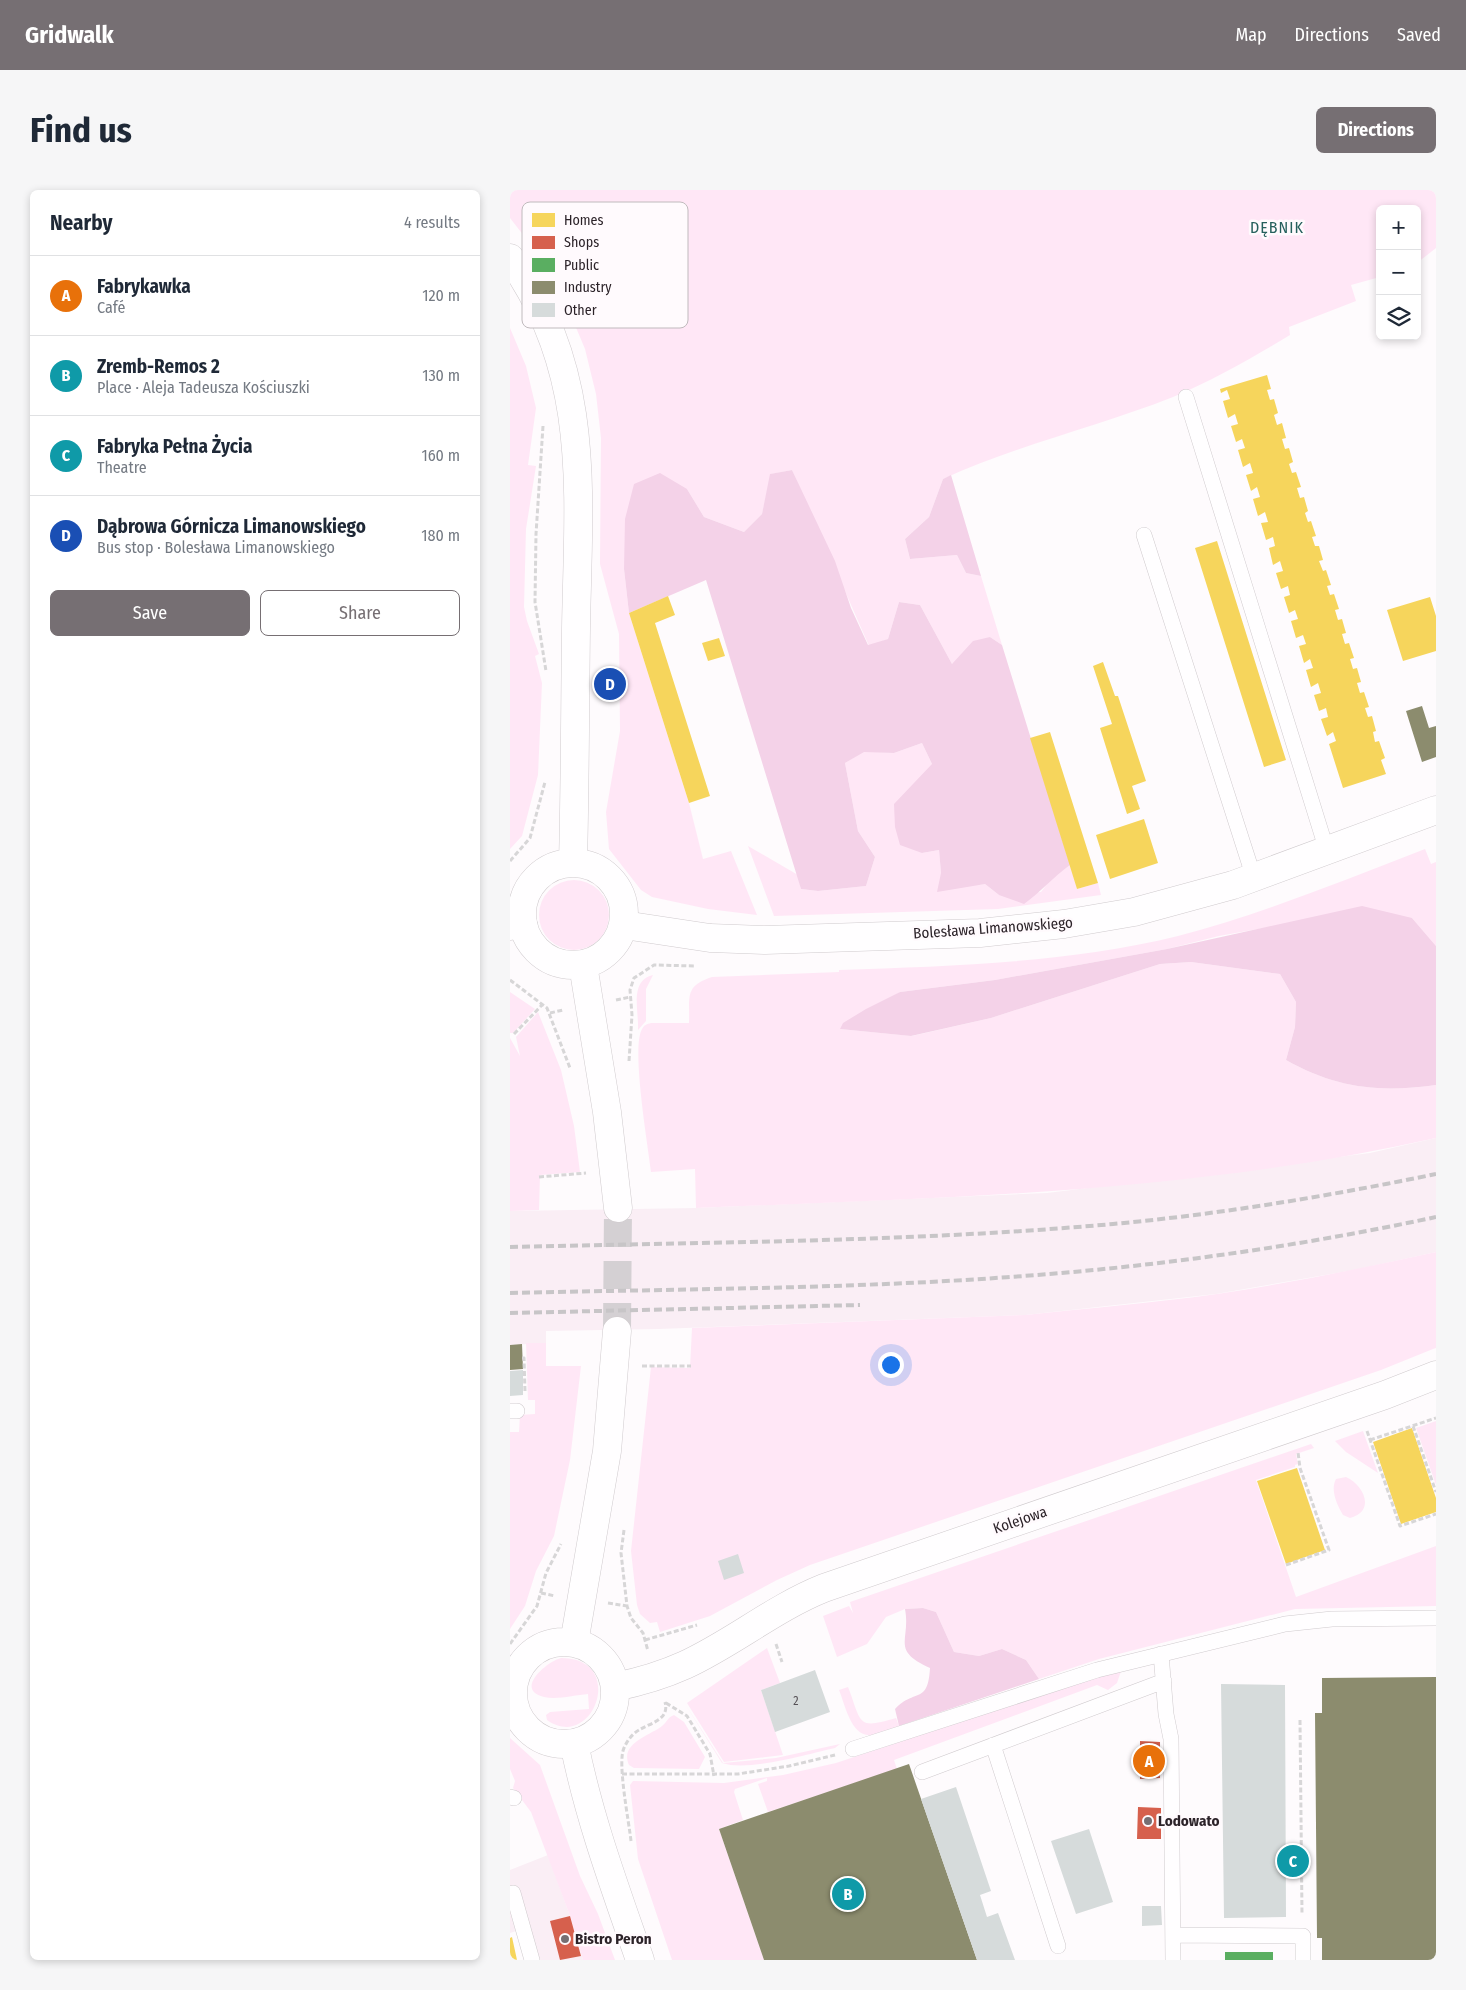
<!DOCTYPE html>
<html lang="en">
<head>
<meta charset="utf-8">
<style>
  body { margin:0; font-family:"Fira Sans Condensed",sans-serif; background:#f6f6f7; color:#1f2937 }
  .controls { position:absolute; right:15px; top:15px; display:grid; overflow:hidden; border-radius:8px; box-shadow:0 2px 8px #0003 }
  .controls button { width:45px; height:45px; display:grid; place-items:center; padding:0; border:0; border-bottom:1px solid #e0e1e3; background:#fff; color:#1f2937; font:25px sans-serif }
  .you { position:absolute; left:380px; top:1174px; width:18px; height:18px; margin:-12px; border:4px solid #fff; border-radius:50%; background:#1a73e8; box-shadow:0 0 0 8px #1a73e833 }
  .badge { display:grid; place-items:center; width:32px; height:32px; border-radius:50%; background:#766f73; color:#fff; font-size:16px; font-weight:700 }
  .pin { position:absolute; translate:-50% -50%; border:2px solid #fff; box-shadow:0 1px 5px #0006 }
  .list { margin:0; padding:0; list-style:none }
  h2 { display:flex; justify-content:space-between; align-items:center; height:65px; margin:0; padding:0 20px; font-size:21px }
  h2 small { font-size:16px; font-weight:400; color:#747a83 }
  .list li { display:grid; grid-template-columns:32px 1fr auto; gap:15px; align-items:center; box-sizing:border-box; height:80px; padding:0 20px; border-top:1px solid #e0e1e3 }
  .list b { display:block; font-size:19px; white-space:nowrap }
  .list p { margin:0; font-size:16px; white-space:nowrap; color:#747a83 }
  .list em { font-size:16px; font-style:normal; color:#747a83 }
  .actions { display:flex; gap:10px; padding:15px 20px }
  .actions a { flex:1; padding:11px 0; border:1px solid #766f73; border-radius:8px; text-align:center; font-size:18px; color:#766f73 }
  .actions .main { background:#766f73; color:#fff }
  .icon { flex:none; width:28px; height:28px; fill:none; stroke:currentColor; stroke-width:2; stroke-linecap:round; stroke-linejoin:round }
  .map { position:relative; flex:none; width:926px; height:1770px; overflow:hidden; border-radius:8px }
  header { display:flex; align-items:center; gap:30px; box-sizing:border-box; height:70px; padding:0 25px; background:#766f73; color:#fff }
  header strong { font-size:24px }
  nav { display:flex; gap:28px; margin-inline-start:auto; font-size:18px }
  .intro { display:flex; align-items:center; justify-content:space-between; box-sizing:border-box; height:120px; padding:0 30px }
  h1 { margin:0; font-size:35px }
  .button { padding:12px 22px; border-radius:8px; background:#766f73; color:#fff; font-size:18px; font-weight:700 }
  main { display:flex; gap:30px; padding:0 30px }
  aside { flex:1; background:#fff; border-radius:8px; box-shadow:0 2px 8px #0003 }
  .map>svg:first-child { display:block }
</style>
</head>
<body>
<header>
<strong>Gridwalk</strong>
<nav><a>Map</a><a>Directions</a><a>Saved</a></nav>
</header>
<div class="intro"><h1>Find us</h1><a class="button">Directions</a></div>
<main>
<aside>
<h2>Nearby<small>4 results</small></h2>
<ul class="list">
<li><span class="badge" style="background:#e8710a">A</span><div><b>Fabrykawka</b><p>Café</p></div><em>120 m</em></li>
<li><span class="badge" style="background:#0f9aa8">B</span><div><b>Zremb-Remos 2</b><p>Place · Aleja Tadeusza Kościuszki</p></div><em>130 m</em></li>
<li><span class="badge" style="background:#0f9aa8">C</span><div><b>Fabryka Pełna Życia</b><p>Theatre</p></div><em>160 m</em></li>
<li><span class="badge" style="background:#1a4fb4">D</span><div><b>Dąbrowa Górnicza Limanowskiego</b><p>Bus stop · Bolesława Limanowskiego</p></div><em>180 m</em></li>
</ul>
<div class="actions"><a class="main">Save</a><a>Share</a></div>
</aside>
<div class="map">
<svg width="926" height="1770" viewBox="0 0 926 1770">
  <rect width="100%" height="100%" fill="#fefbfd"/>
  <path fill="#faeef5" d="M926,948V1062L844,1080L706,1104L515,1125L149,1139L36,1141V1153L0,1155V1021L186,1018L537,1003L860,963Z
    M38,1665L60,1726L73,1770H22L15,1738L0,1743V1680Z"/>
  <path fill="#ffe7f6" d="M0,0H926V58L907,73V19H870V87L841,95L846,111L779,137L780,145C742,168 704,190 663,207C587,237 507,255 433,289L419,327L395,349L400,369L447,365L456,383L471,386L492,455L480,447L442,474L410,415L389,412L378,449L359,456L282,280L261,284L252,324L234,342L194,327L177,299L114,379L119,423L179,613L193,669L221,661L247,725L198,719L142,707L131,700L99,659L96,622L110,541L109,444L90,374L91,248L86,204L75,159L52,104L32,69L0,28Z
    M0,138L16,176L26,218L18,275L26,276L16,339L14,417L17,431L29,464L25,466L32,493L28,585L12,646L0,659Z
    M412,553L422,574L412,663L429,660L431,683L456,696L475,694L489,705L531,702L541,689L560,675L567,699L588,693L591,705L488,719L264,726L238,656L288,685L291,699L308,701L356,696L365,667L348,641L335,573L354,561L384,563Z
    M915,659L921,674L926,672V756L902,728L765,736L709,746L657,759L485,790L390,802L330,839L402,846L481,828L650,774L681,772L770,784L786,812L785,837L776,870C826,898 870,903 926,895V948C683,1003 433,1008 186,1018L185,979L141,982C138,955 121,858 132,839C134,835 137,834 141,833H179C180,807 174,796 202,787L329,782V780C444,776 557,773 668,746C753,724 834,690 915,659Z
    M29 725a35 35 0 1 1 70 0a35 35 0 1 1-70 0Z
    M143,785L136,799V831L128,840C129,820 119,791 143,785Z
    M0,802L25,819L3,843H0Z
    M28,822L51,880L64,936L70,982L30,985L29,1020L0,1021V848L10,866L6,847Z
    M926,1062V1158L923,1159L871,1180L300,1375L267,1390L200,1426L150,1442L147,1432L140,1433L130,1424L127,1415L121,1361L141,1177L180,1178L182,1138L515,1125C579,1118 643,1113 707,1104C780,1093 853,1078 926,1062Z
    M16,1153H36V1176H71L60,1270L44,1346L26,1381L15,1416L0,1439V1242H9L10,1225L25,1224V1210H18Z
    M926,1231V1295L906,1238Z
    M853,1241L868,1283L836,1262L825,1251Z
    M801,1254L804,1258L786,1264L788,1274L785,1275V1277L746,1290L786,1407L926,1356V1416L785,1419L589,1469L529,1489L516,1470L492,1459L469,1466L444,1462L426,1422L413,1418L395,1419L376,1427L357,1454L327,1467L313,1426L339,1416L343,1423L340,1412Z
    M836,1287C854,1295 866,1321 840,1328L833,1325C827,1315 820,1300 826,1289Z
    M257,1458L270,1493L251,1500L273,1565L214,1572L177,1513Z
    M51,1468C118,1468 83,1563 37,1530L36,1525L40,1522L79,1519L78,1504C65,1505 47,1510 34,1507C4,1500 36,1472 51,1468Z
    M611,1481L607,1493L598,1500L587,1495L384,1570L387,1579L258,1622L248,1594L257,1591V1588L225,1599L224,1602L233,1630L209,1639L254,1770H162L128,1669L120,1595L123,1591L214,1593L273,1585L326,1573L597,1483Z
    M338,1497C352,1533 346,1540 386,1528L389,1536C380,1539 371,1544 362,1545C341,1548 335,1514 329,1500Z
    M175,1514L213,1573L266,1568L330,1554L325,1558C298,1564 238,1582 212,1573Z
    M164,1525L174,1532L195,1567L189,1579L124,1578L119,1575C109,1553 141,1545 152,1536C157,1532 158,1527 164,1525Z
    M0,1548L30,1575L70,1686L88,1724L105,1770H73L60,1726L21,1622L3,1598L5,1591L0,1579Z"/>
  <path fill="#f4d2e8" d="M282,280L325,371L341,418L358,455L378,449L389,412L410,415L442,474L463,451L480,447L492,455L560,675C543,687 531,702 514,714L489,705L475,694L427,702L431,683L429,660L412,663L390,655L385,637L384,614L422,574L412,553L384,563L354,562L335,573L348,641L365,667L356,696L308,701L291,699L196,390L119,423L114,379L115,329L124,294L150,283L177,299L194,327L234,342L252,324L260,284Z
    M441,285L471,386L456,383L447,365L400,369L395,349L419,327L433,289Z
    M852,716L902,728L926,756V895C869,903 826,898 776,870L785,837L786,812L770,784L681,772L650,774L481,828L401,846L330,839L333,833L356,819L390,802L485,790L657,759Z
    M413,1418L426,1422L444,1462L469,1466L492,1459L516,1470L529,1489L389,1536L385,1519C405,1498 418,1515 420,1478C380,1460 401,1451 395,1419Z"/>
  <path fill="#f6d55c" d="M757,185L761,199L757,200L760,210L764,209L768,223L764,225L767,235L772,233L776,248L772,249L775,259L779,258L783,272L779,274L782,283L786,282L791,297L787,298L790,308L794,307L798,321L795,323L798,332L801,331L806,346L802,347L805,356H809L813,370L809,371L813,381L816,380L821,395L817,396L820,405L824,404L829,419L825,420L828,430L832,429L836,443L832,444L835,454L839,453L844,468L840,469L843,479L847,478L851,492L847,493L850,503L854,502L859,517L855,518L858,527L862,526L866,541L863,542L865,552L869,551L875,568L871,570L876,584L833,598L819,554L826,551L823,542L817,546L811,529L818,527L816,518L809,521L804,505L811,503L808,493L801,497L796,480L803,478L800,469L794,473L789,456L796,454L793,445L786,448L781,431L788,429L785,420L779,423L774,407L780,405L778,396L771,399L766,383L773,381L770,371L763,375L759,358L765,356L763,347L756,350L751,333L758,332L755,322L748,326L743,309L750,307L747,297L741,301L736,285L743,283L740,273L733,277L728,260L735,258L732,249L726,252L721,236L728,234L725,224L718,228L713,211L720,209L717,200L711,203L710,199Z
    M707,351L776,570L754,577L685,358Z
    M158,406L165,425L145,433L200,606L179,613L119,423Z
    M920,407L926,426V461L893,471L877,420Z
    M209,448L215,466L198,471L192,453Z
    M593,472L605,506H608L636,591L622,596L630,619L617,624L590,538L602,534L583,476Z
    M540,542L588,693L567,699L520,548Z
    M634,629L648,673L600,689L586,645Z
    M902,1238L926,1308V1322L891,1334L863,1252Z
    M787,1278L815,1360L776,1374L747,1291Z
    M2,1747L7,1770H0V1748Z"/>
  <path fill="#d6604d" d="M630,1551L650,1552V1588L630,1589Z
    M628,1617L651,1618V1649H627Z
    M60,1726L71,1766L50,1770L40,1731Z"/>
  <path fill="#5aae61" d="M715,1762H763V1770H715Z"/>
  <path fill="#8c8c6e" d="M912,516L919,538L926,536V567L912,572L896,521Z
    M12,1154L13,1179L0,1180V1155Z
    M926,1487V1770H812V1748H807L805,1523H812V1488Z
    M399,1574L467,1770H254L209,1639Z"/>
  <path fill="#d6dbdb" d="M13,1180V1205L0,1206V1181Z
    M228,1364L234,1383L214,1390L208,1371Z
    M305,1480L320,1522L265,1542L251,1500Z
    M711,1494L775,1495L776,1727L714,1728Z
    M446,1597L481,1701L470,1705L477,1727L488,1723L505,1770H467L411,1609Z
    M579,1639L603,1712L566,1724L541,1651Z
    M632,1716H651L652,1735L632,1736Z"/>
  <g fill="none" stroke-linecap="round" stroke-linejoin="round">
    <path stroke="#d4d0d3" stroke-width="28" stroke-dasharray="28 14" stroke-linecap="butt" d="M107,1141L108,1018"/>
    <g stroke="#d0cbce" stroke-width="16">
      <path id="service" d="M676,207L817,661
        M634,345L744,688
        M0,1221H7
        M651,1464L656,1524L661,1549L663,1770
        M483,1555L548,1756
        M343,1559L587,1480L775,1434L822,1429L926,1428
        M412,1582L654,1491
        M0,1607L4,1608
        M0,1704L3,1703L22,1770
        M663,1745L793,1746V1770"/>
    </g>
    <g stroke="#d0cbce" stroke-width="29">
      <path id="minor" d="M114,735L200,748L255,750L470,743L554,734L624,722L723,695L926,620
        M0,736L13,734"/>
    </g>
    <g stroke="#d0cbce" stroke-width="29">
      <path id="tertiary" d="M0,68C83,183 68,306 66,439C65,517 65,595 63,673
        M12 724a51 51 0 1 1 102 0a51 51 0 1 1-102 0Z
        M73,775L97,922L108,1018
        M3 1503a51 51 0 1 1 102 0a51 51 0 1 1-102 0Z
        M64,1453L97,1261L107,1141
        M105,1497C129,1492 153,1485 175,1475C223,1453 264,1418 314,1398L875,1205L926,1185
        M64,1553C79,1628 105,1698 130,1770"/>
    </g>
    <path stroke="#d7d6d7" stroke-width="3" stroke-dasharray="5 2.5" stroke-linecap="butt" d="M33,236L26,344L25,412L36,481
      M0,671L20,648L35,592
      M0,790L37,818L60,878
      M106,810L120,807
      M40,823L53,820
      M4,844L33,814
      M119,871L122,825L120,800L124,788L144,775L184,776
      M29,987L76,983
      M12,1168H14L15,1202
      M132,1176H181
      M903,1236L926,1302
      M857,1241L890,1336L926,1324
      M860,1250L926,1228
      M114,1340L111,1363L117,1416L121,1428L133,1443L138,1461
      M776,1375L819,1360L790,1278L788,1262
      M31,1403L45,1406
      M98,1413L117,1416
      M135,1450L187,1435
      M0,1454L27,1416L36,1383L51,1354
      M266,1454L272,1472
      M156,1513L177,1526L200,1564L204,1586
      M790,1530L792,1724
      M112,1584H228L279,1576L325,1565
      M121,1651C119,1632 107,1572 114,1558C117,1551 122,1544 129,1540C140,1533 160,1530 155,1512"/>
    <use href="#service" stroke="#fffeff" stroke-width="15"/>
    <use href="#minor" stroke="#fffeff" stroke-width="28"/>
    <use href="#tertiary" stroke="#fffeff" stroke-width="28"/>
    <path stroke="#c7c5c7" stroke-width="4" stroke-dasharray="8 4" stroke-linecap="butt" d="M0,1057C201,1052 402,1052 603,1034C711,1024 819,1006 926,984
      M0,1103C167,1099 334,1099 500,1087C643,1077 786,1057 926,1027
      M0,1123L350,1115"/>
  </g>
  <g fill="#766f73" stroke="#fffafd" stroke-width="2">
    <circle cx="638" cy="1631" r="5"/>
    <circle cx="55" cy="1749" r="5"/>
  </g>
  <g text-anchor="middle" stroke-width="5" stroke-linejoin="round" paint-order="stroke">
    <g font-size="12" fill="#565156">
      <text x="286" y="1515">2</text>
    </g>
    <g font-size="15" fill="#2c2329" stroke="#fffafd">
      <text transform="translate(483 738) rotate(-4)" y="5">Bolesława Limanowskiego</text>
      <text transform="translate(510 1330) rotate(-19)" y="5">Kolejowa</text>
    </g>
    <g font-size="15" font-weight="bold" fill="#2c2329" stroke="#fffafd" text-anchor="start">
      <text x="648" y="1636">Lodowato</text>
      <text x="65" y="1754">Bistro Peron</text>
    </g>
    <g font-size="16" letter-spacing="1" fill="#26605d" stroke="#fffafd">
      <text x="767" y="43">DĘBNIK</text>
    </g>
  </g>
  <rect x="12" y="12" width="166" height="126" rx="8" fill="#fffafd" stroke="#c0babd" stroke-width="1"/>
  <rect x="22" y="23" width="23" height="14" fill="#f6d55c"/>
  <rect x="22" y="46" width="23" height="13" fill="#d6604d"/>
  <rect x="22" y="68" width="23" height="14" fill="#5aae61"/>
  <rect x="22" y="91" width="23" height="13" fill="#8c8c6e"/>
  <rect x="22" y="113" width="23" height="14" fill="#d6dbdb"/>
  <g font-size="14" fill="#2c2329">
    <text x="54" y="35">Homes</text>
    <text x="54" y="57">Shops</text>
    <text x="54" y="80">Public</text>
    <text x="54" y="102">Industry</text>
    <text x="54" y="125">Other</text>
  </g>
</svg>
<div class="controls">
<button>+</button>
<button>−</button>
<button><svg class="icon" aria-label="layers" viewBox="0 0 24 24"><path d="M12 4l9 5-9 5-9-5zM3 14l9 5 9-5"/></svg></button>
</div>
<div class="you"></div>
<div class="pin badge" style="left:639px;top:1571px;background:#e8710a">A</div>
<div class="pin badge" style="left:338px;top:1704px;background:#0f9aa8">B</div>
<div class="pin badge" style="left:783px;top:1671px;background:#0f9aa8">C</div>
<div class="pin badge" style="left:100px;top:494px;background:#1a4fb4">D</div>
</div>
</main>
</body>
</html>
